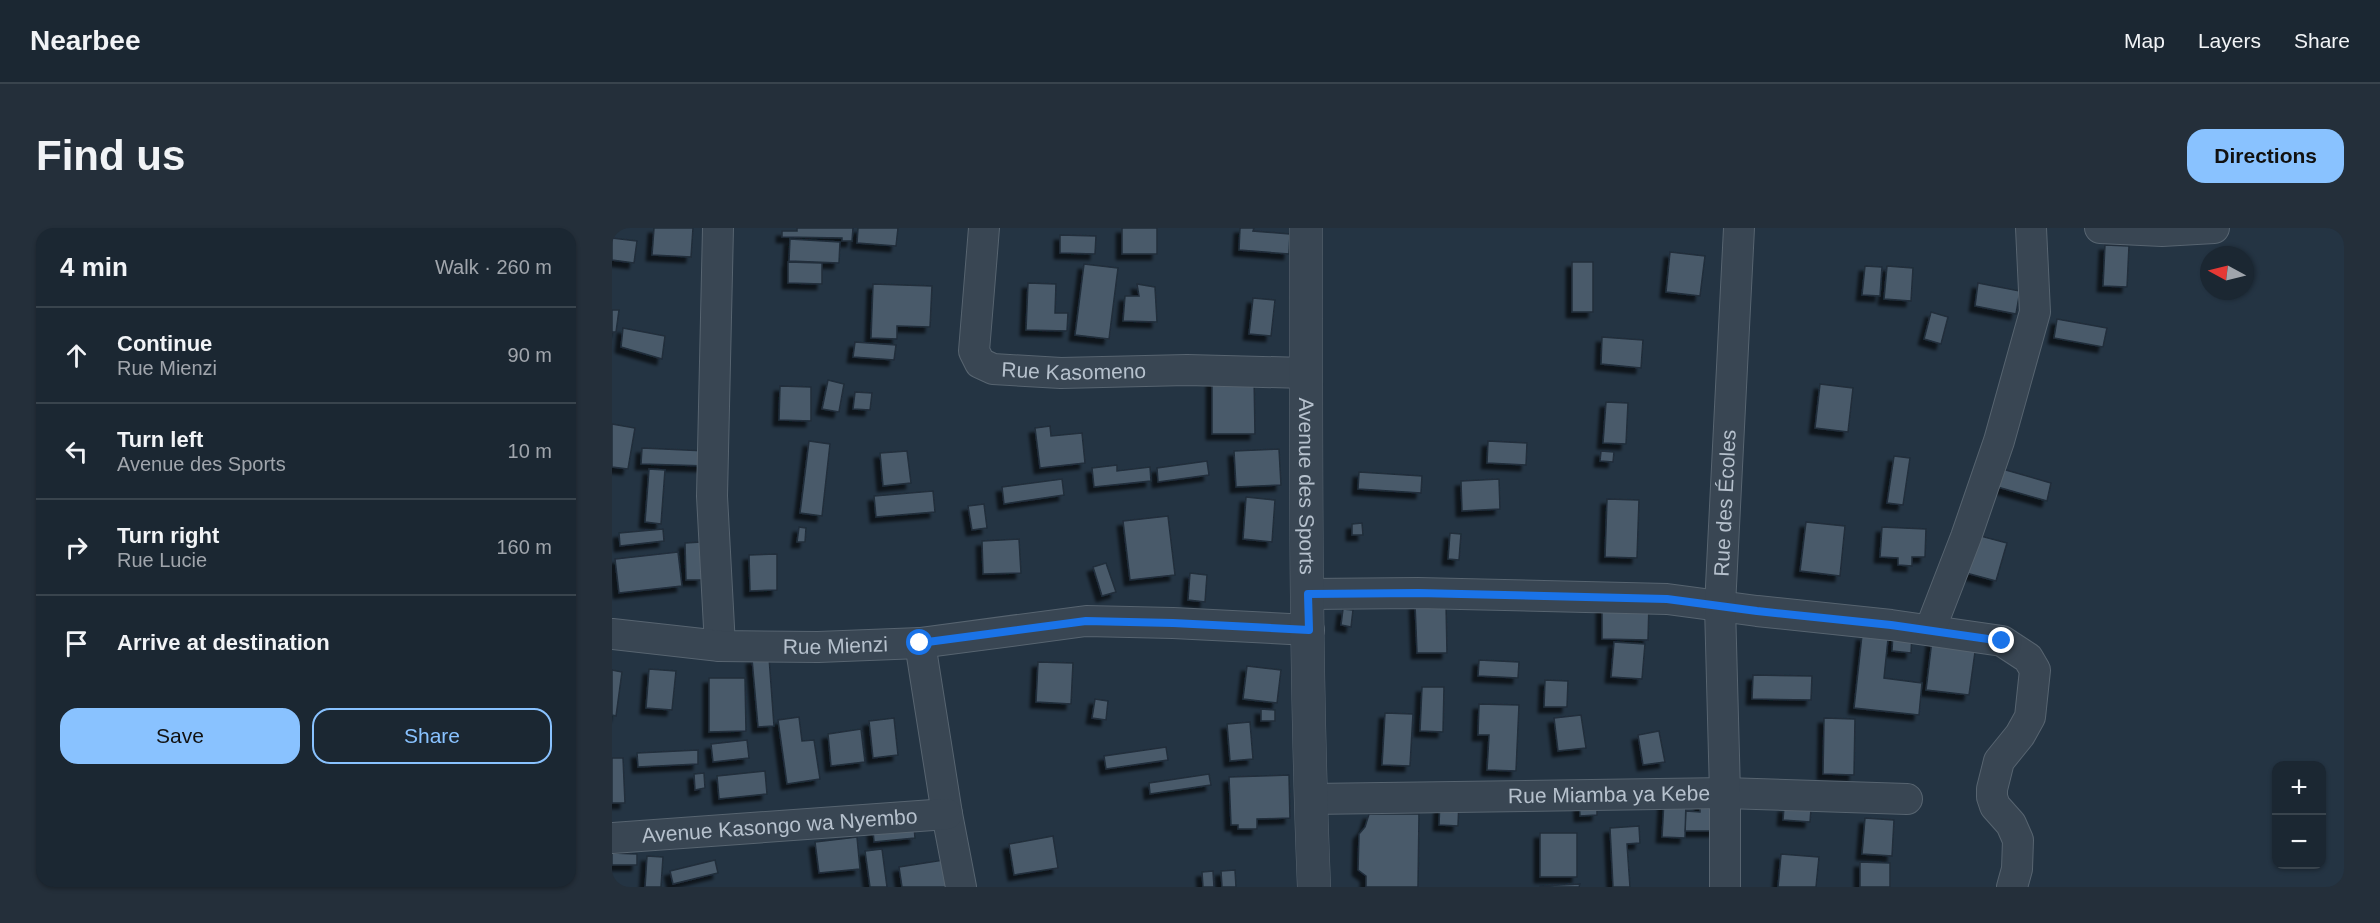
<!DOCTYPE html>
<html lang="en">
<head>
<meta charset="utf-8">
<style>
  body { margin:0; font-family:Arial,sans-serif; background:#242f3a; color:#f1f3f6 }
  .controls { position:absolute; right:18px; bottom:18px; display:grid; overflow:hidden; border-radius:12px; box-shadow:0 2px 4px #0004 }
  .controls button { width:54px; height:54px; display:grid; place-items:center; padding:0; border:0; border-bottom:2px solid #39444d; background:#1b2732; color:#f1f3f6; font:30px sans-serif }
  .compass { position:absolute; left:1588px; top:18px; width:54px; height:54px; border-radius:50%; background:#1b2732; box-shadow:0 2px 4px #0004; rotate:277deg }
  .stop { position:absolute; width:18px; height:18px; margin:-14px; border:4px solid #1a73e8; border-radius:50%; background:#fff }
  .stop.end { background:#1a73e8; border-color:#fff; box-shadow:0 2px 6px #0008 }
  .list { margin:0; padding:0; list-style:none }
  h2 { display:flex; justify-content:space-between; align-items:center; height:78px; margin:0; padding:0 24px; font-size:26px }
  h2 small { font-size:20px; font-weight:400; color:#a0a5ac }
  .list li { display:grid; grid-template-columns:39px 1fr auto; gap:18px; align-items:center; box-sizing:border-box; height:96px; padding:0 24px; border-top:2px solid #39444d }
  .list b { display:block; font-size:22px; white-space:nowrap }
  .list p { margin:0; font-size:20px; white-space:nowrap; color:#a0a5ac }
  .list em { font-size:20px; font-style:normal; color:#a0a5ac }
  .actions { display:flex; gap:12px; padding:18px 24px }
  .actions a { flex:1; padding:14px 0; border:2px solid #89c2ff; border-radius:18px; text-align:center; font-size:21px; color:#89c2ff }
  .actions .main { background:#89c2ff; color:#111 }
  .icon { flex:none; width:33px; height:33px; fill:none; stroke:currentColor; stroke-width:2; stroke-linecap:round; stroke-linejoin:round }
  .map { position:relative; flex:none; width:1732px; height:659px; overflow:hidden; border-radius:18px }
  header { display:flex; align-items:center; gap:36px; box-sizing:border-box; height:84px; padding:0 30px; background:#1b2732; border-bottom:2px solid #39444d }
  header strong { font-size:28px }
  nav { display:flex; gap:33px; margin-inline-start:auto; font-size:21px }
  .intro { display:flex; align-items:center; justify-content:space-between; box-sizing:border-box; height:144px; padding:0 36px }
  h1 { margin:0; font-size:42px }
  .button { padding:15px 27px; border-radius:18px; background:#89c2ff; color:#111; font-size:21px; font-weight:700 }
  main { display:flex; gap:36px; padding:0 36px }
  aside { flex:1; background:#1b2732; border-radius:18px; box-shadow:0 2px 4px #0004 }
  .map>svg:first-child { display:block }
</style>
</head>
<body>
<header>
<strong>Nearbee</strong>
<nav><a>Map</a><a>Layers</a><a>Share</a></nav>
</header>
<div class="intro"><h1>Find us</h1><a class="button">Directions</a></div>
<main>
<aside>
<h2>4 min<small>Walk · 260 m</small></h2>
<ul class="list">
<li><svg class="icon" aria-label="ahead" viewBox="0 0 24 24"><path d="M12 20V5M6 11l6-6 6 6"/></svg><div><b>Continue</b><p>Rue Mienzi</p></div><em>90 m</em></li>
<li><svg class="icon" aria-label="left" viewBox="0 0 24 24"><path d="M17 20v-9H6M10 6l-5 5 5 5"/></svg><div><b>Turn left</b><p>Avenue des Sports</p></div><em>10 m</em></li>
<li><svg class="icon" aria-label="right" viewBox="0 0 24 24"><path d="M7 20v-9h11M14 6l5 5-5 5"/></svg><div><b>Turn right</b><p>Rue Lucie</p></div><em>160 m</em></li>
<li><svg class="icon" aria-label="arrive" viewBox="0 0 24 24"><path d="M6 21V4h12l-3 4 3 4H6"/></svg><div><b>Arrive at destination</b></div></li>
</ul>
<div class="actions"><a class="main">Save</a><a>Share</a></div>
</aside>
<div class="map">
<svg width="1732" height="659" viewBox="0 0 1732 659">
  <defs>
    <filter id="shadow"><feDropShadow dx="-5.5" dy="5.5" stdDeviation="1.5" flood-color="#0009"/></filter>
  </defs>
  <rect width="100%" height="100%" fill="#243443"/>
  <path fill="#485a6a" stroke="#202d3a" stroke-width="1.5" filter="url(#shadow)" d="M42,0H81L79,29L40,27Z
    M185,0H241L240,13H230V10L170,9V3H185Z
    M246,0H286L284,18L245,15Z
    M510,0H545V26H510Z
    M628,0H642L641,3L678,6L677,26L627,22Z
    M448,7L484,8L483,26L448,25Z
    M0,10L25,13L22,35L0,32Z
    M178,11L228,14L227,35L177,33Z
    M1493,17L1517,18L1515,59L1491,58Z
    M1058,24L1093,28L1088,68L1054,64Z
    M176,34L210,35V56L176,55Z
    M960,34H981V84H960Z
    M472,36L506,40L497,111L463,107Z
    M1253,38L1270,39L1268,68L1250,67Z
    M1275,38L1301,40L1299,73L1272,71Z
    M416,55L444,56L443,85H456L455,103L414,102Z
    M1366,55L1408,63L1404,86L1363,78Z
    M261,56L320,58L318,99L285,98V111L259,110Z
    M525,56L543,59L545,94L511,93L513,68H527Z
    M641,70L663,72L659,108L637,106Z
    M0,82H7L4,104H0Z
    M1319,84L1336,89L1329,116L1312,111Z
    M1445,91L1495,100L1491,119L1442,110Z
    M11,100L53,108L50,131L9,119Z
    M990,109L1031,112L1029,140L989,136Z
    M243,114L284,117L282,132L241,129Z
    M600,148H642L643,206H600Z
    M216,152L232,156L227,184L210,181Z
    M1208,156L1241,160L1236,204L1203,200Z
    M168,158L199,159V193L167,192Z
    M243,164L260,165L258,182L241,181Z
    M994,174L1016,175L1014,216L991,215Z
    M0,196L23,200L16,241L0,239Z
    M438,198L439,208L470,205L473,235L428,240L423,200Z
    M197,213L218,216L210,288L188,285Z
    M876,213L915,215L914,237L875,235Z
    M30,220L95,223V238L29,236Z
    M667,221L669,257L624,259L622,223Z
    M295,223L299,255L271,258L268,225Z
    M989,223L1002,224L1001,234L988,233Z
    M1282,228L1298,230L1291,277L1275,275Z
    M595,233L597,247L546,254L545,240Z
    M505,237V243L538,239L539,253L482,259L480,240Z
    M1387,240L1439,255L1435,273L1382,258Z
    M37,241L53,242L49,296L33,294Z
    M747,244L810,248L809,265L746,261Z
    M450,251L452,267L392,276L390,259Z
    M887,251L888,281L850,283L849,253Z
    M321,263L323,284L264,289L262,268Z
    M634,269L663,272L660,314L631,311Z
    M995,271L1027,272L1025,330L993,329Z
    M372,276L375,300L360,302L356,278Z
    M556,288L563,347L518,352L511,293Z
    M1194,294L1233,298L1228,348L1188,343Z
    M750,295L751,307H740V296Z
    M187,299L194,300L193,314H185Z
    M1270,299L1314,301L1313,329H1300V338L1286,337V330L1268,329Z
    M51,301L52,313L8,318L7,305Z
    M838,305L849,306L847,332L836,331Z
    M1365,307L1395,315L1384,353L1354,345Z
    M407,311L409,345L371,346L370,313Z
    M89,314L90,352H74L73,315Z
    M66,324L70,358L7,365L3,331Z
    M165,326V362L138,363L137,327Z
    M494,335L504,364L490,368L481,339Z
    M578,345L595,347L593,374L576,372Z
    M834,375L835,425H805L803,376Z
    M990,375L1037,376L1036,412L990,411Z
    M731,381L741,382L739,399L729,397Z
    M1281,405L1300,406L1299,425L1280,423Z
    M1250,407L1276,411L1272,450L1310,455L1307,487L1242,480Z
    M1320,412L1364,417L1357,467L1314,462Z
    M1002,414L1033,416L1030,451L999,449Z
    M157,429L162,498L146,499L140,431Z
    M867,432L907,434L906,450L866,448Z
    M426,434L461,435L459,476L424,474Z
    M635,438L669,442L665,475L631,471Z
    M37,441L64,443L60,482L34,480Z
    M0,442L10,444L4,488L0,487Z
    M1141,447L1200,448L1199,472L1140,471Z
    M97,450H133L134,503L97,504Z
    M933,452L956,453L955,479H932Z
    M810,459H832L831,504L808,503Z
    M483,471L496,473L494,492L480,490Z
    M867,476L907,477L904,543L875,542L877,507H866Z
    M649,481L663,482V493H649Z
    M773,485L801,486L798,538L770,537Z
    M969,487L974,520L946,523L942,490Z
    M187,489L190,513L202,512L208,551L175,556L166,492Z
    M282,490L286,527L261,530L257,493Z
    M1212,490L1243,491L1242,547L1211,546Z
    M638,494L641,531L618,533L615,496Z
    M249,501L253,534L219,538L216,506Z
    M1047,503L1053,534L1031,537L1026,507Z
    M135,512L137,530L101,534L99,516Z
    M554,519L556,532L494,541L492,528Z
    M86,522V536L26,539L25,525Z
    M0,530H11L13,575H0Z
    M153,543L155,566L107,571L105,548Z
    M92,545L93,560L83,562L82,546Z
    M597,546L599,557L538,566L537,555Z
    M677,547L678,590L645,591V601H626V597H619L617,549Z
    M1088,570H1104L1103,603H1073L1074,583L1088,584Z
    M967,571H985V587L968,588Z
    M1052,572L1074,573L1073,610L1050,609Z
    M828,573H847L846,598L827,597Z
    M1172,579L1199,581L1198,594L1171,592Z
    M757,586H807L806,659H754V648L746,642L747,606L753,599Z
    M1253,590L1282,592L1280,628L1250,626Z
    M302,598L303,610L262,614L261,602Z
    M1027,598L1028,615L1015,616L1018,659H1001L998,600Z
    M928,605H965V649H928Z
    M441,608L446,640L402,647L397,616Z
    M245,609L248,641L207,645L203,614Z
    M270,621L275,659H258L253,623Z
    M0,625L25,626V637H0Z
    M1169,626L1207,629L1204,659H1166Z
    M35,628L51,629L49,659H33Z
    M338,631L343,659H290L287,639Z
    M103,632L106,645L61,656L58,643Z
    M1248,634L1278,635V659H1248Z
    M623,642L624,659H610L609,643Z
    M601,643L602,659H591L590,644Z
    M968,656L967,659H928V658Z"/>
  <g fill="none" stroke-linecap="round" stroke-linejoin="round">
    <g stroke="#576470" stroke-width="32">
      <g id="minor">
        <path d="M106,0L100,268L108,418"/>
        <path id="s1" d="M372,0L362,123L368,135L381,141L449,145L575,142L694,145"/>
        <path d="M1488,0L1550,3L1602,0"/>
        <path d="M696,366L806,365L1055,371L1145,383L1279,397L1390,413L1416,430L1423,442L1418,489L1408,507L1387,533L1380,561V569L1383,578L1399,596L1406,612L1405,641L1400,659"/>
        <path d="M1318,402L1354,309L1387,213L1423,84L1419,0"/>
        <path id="s2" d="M0,406L108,418L206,419L308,415L474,393L561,395L697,402"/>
        <path d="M308,415L335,586L349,659"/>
        <path id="s3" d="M699,571L1113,565L1295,571"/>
        <path id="s4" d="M0,610L335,586"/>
        <path id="s5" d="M1113,659V565L1108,378L1127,0"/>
      </g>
    </g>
    <g stroke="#576470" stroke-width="34">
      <g id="tertiary">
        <path id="s6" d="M694,0C694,220 693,440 702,659"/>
      </g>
    </g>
    <use href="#minor" stroke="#394653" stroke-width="30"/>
    <use href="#tertiary" stroke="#394653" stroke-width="33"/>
  </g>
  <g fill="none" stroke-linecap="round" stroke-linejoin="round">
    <path stroke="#1a73e8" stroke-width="8" d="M308,415L474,393L561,395L697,402L696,366L806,365L1055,371L1145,383L1279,397L1390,413"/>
  </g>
  <g text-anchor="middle" stroke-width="6" stroke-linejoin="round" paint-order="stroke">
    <g font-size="21" fill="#b6c1cd" stroke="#1d2b38">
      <text dy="7" stroke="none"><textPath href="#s1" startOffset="232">Rue Kasomeno</textPath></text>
      <text dy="7" stroke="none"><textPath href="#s6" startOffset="258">Avenue des Sports</textPath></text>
      <text dy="7" stroke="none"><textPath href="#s5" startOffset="384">Rue des Écoles</textPath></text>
      <text dy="7" stroke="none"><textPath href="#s2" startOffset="224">Rue Mienzi</textPath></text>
      <text dy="7" stroke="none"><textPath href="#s3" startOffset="298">Rue Miamba ya Kebe</textPath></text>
      <text dy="7" stroke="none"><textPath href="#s4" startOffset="168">Avenue Kasongo wa Nyembo</textPath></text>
    </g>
  </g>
</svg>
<div class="controls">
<button>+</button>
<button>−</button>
</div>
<svg class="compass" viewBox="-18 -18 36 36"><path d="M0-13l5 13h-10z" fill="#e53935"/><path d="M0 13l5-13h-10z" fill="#a0a5ac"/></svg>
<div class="stop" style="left:308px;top:415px"></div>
<div class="stop end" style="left:1390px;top:413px"></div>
</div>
</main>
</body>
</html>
